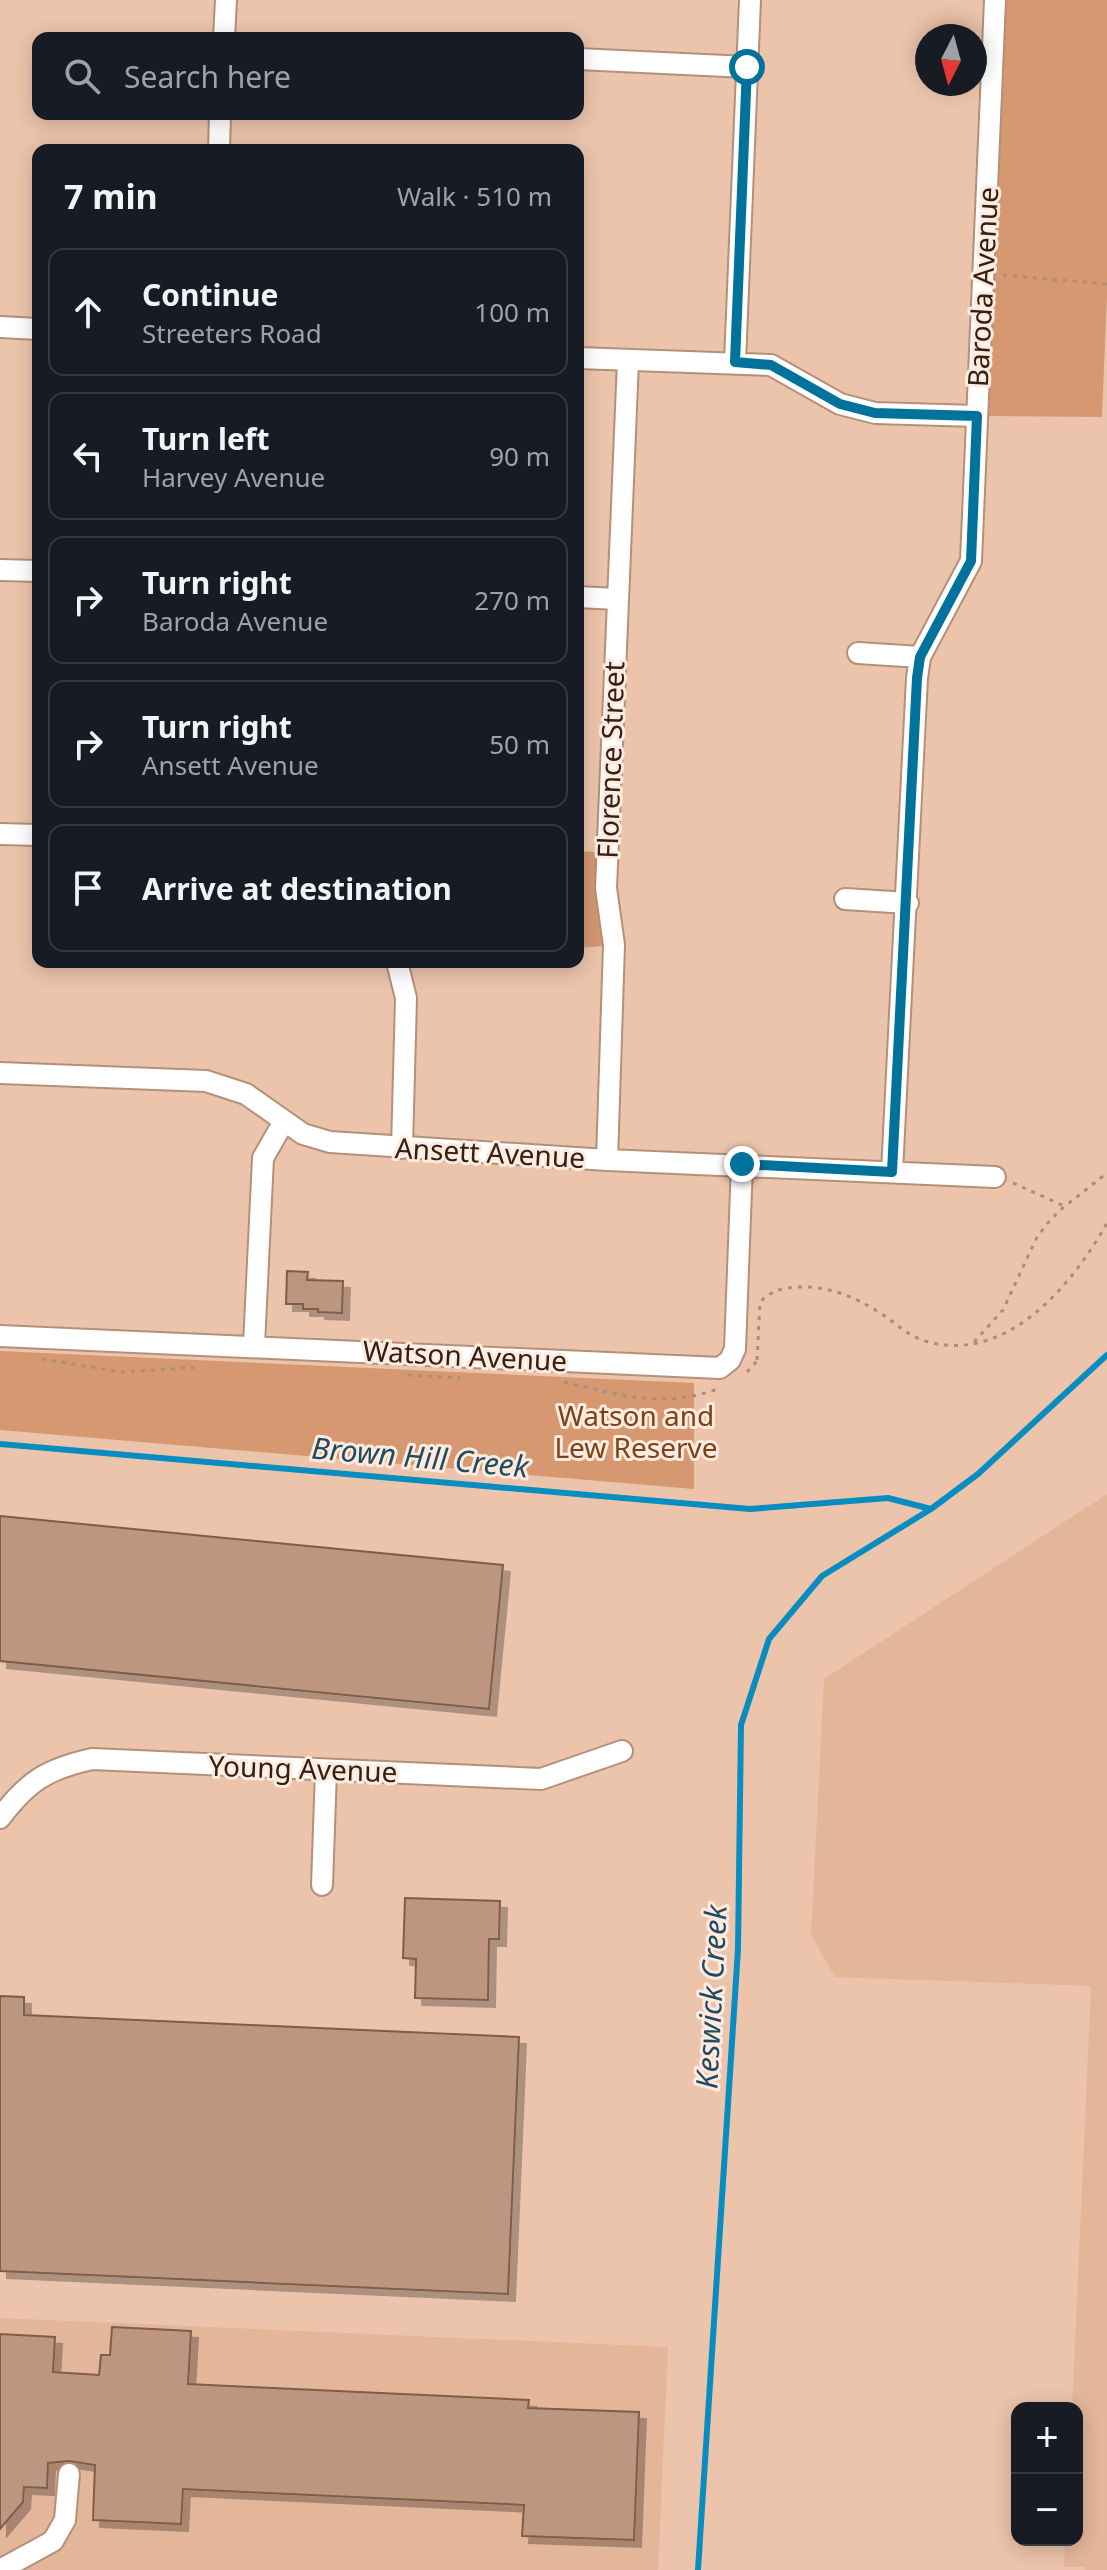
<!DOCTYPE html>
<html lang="en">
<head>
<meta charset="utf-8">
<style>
  body { margin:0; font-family:"Noto Sans",sans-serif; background:#20242c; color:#f1f3f6 }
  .controls { position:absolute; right:24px; bottom:24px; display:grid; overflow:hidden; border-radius:16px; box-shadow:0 4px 20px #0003 }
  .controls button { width:72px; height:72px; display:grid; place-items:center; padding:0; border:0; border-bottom:2px solid #363941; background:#171b24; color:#f1f3f6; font:40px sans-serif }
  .compass { position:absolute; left:915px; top:24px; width:72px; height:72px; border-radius:50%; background:#171b24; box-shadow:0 4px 20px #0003; rotate:186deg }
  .stop { position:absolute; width:24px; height:24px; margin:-18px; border:6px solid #00729c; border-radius:50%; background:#fff }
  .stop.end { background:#00729c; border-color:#fff; box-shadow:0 2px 8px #0008 }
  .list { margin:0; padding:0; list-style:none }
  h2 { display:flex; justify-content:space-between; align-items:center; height:104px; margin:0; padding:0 32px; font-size:34px }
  h2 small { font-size:26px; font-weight:400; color:#9ea1a6 }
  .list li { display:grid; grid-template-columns:52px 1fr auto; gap:24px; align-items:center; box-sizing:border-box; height:128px; margin:0 16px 16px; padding:0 16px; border:2px solid #363941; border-radius:16px }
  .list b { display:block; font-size:30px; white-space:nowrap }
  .list p { margin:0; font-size:26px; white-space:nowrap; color:#9ea1a6 }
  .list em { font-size:26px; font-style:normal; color:#9ea1a6 }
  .icon { flex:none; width:44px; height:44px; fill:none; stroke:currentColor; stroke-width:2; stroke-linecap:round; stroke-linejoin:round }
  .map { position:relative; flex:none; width:1107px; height:2570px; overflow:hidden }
  .search { position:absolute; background:#171b24; box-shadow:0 4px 20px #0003; left:32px; top:32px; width:552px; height:88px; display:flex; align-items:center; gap:20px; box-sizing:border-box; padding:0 28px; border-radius:16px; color:#9ea1a6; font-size:30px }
  .panel { position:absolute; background:#171b24; box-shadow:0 4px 20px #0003; left:32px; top:144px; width:552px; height:824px; border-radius:16px }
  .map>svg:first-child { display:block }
</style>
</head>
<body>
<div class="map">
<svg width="1107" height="2570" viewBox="0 0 1107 2570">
  <defs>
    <filter id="shadow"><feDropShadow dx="7" dy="7" stdDeviation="0" flood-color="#0004"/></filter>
  </defs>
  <rect width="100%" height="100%" fill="#ecc4ab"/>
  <path fill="#e4b699" d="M1107,1494V2570H1085V2567H1064L1065,2540H1077V2408H1072L1091,1986L835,1977L811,1935L824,1679Z
    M0,2318L668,2347L658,2570H0Z"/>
  <path fill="#d59870" d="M995,0H1107V294L1102,417L977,416Z
    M578,851L607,853L614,945L578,948Z
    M0,1351L694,1383V1489L0,1430Z"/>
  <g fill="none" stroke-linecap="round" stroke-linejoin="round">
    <path stroke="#098dc0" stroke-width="6" d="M0,1444L750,1509L888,1498L931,1509
      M698,2570L738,1949L741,1725L769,1639L822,1576L931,1509L978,1474L1107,1355"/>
  </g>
  <path fill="#bc967e" stroke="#805d47" stroke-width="2" filter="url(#shadow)" d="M287,1271L308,1272L307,1280L343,1281L342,1313L318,1312V1309H303V1304H286Z
    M0,1516L503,1565L489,1709L0,1661Z
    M405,1898L500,1901L499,1939H489L488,2000L415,1998L416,1959L403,1958Z
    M0,1996L24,1997V2015L519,2037L508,2294L0,2271Z
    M112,2327L191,2331L188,2384L529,2400L528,2408L639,2412L634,2540L522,2536L524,2505L183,2489L181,2524L93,2520L95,2465L69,2461L48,2463L47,2488L24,2487L23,2502L0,2529V2334L55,2337L53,2372L99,2375L101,2355H110Z"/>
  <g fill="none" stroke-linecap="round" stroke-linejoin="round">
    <g stroke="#b58f78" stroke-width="24">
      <path id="minor" d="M224,38L226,0
        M578,59L747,67
        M219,150L220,114
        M0,327L38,329
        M578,358L771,365L840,404L875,413L977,416
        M735,362L750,0
        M0,570L38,571
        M578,597L617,599
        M858,653L920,657
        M0,834L38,835
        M845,899L908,903
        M397,962L406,998L402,1148
        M0,1073L206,1081L246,1094L303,1134L330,1142L607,1160L995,1177
        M607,1160L614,945L606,888L628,361
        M892,1172L917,678L920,657L971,561L995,0
        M0,1336L720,1368L730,1360L735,1349L742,1164
        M254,1345L263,1158L283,1123
        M0,1818C28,1781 47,1769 92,1759L541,1779L622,1751
        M322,1885L326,1770
        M0,2570L53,2541L65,2520L69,2474"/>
    </g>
    <path stroke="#ad8d7a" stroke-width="3" stroke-dasharray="4 6" stroke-linecap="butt" d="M1003,275L1107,284
      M1013,1183L1064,1206
      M974,1342L1003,1310L1036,1239L1046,1225L1059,1211L1107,1173
      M42,1359L122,1372L201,1367
      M757,1360L760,1302C771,1291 781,1288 798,1287C830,1286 855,1297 882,1314C898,1325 909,1337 929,1342C1008,1363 1073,1284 1107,1223
      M747,1372L758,1360
      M408,1375L460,1378
      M564,1382C617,1395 667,1409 720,1388"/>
    <use href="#minor" stroke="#fff" stroke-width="20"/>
  </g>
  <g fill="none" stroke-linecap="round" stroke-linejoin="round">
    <path stroke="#00729c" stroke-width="10" d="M742,1164L892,1172L917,678L920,657L971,561L977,416L875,413L840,404L771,365L735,362L747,67"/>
  </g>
  <g text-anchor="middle" stroke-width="6" stroke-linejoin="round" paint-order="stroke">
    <g font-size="28" fill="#302118" stroke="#ffeadd">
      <text transform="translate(983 287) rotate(-87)" y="10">Baroda Avenue</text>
      <text transform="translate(611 760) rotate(-88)" y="10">Florence Street</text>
      <text transform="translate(490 1153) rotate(3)" y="10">Ansett Avenue</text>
      <text transform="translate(465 1356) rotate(3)" y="10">Watson Avenue</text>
      <text transform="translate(303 1769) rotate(2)" y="10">Young Avenue</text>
    </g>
    <g font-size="28" fill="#7a431a" stroke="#ffeadd">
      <text x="636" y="1426">Watson and<tspan x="636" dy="32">Lew Reserve</tspan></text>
    </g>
    <g font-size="30" font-style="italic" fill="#1f4b62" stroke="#ffeadd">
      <text transform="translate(420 1458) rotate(5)" y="10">Brown Hill Creek</text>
      <text transform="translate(712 1997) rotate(-87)" y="10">Keswick Creek</text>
    </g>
  </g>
</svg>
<div class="controls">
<button>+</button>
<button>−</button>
</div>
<svg class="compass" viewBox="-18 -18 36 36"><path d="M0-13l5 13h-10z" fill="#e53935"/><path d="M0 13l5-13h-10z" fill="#9ea1a6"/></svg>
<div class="stop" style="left:747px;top:67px"></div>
<div class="stop end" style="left:742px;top:1164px"></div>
<div class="search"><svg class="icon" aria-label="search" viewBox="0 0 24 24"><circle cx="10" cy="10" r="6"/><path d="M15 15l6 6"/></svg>Search here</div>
<section class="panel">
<h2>7 min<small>Walk · 510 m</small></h2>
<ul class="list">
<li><svg class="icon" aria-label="ahead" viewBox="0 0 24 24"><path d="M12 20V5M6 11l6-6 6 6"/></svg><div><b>Continue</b><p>Streeters Road</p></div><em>100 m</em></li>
<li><svg class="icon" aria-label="left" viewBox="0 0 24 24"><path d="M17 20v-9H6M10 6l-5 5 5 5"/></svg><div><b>Turn left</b><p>Harvey Avenue</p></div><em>90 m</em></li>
<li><svg class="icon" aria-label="right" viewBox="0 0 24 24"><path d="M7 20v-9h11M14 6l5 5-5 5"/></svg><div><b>Turn right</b><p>Baroda Avenue</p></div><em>270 m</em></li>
<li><svg class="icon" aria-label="right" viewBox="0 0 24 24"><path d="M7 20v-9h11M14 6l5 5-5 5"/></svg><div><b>Turn right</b><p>Ansett Avenue</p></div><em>50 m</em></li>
<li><svg class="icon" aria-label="arrive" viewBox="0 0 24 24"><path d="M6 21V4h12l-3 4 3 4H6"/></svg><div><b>Arrive at destination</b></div></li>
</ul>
</section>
</div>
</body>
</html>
